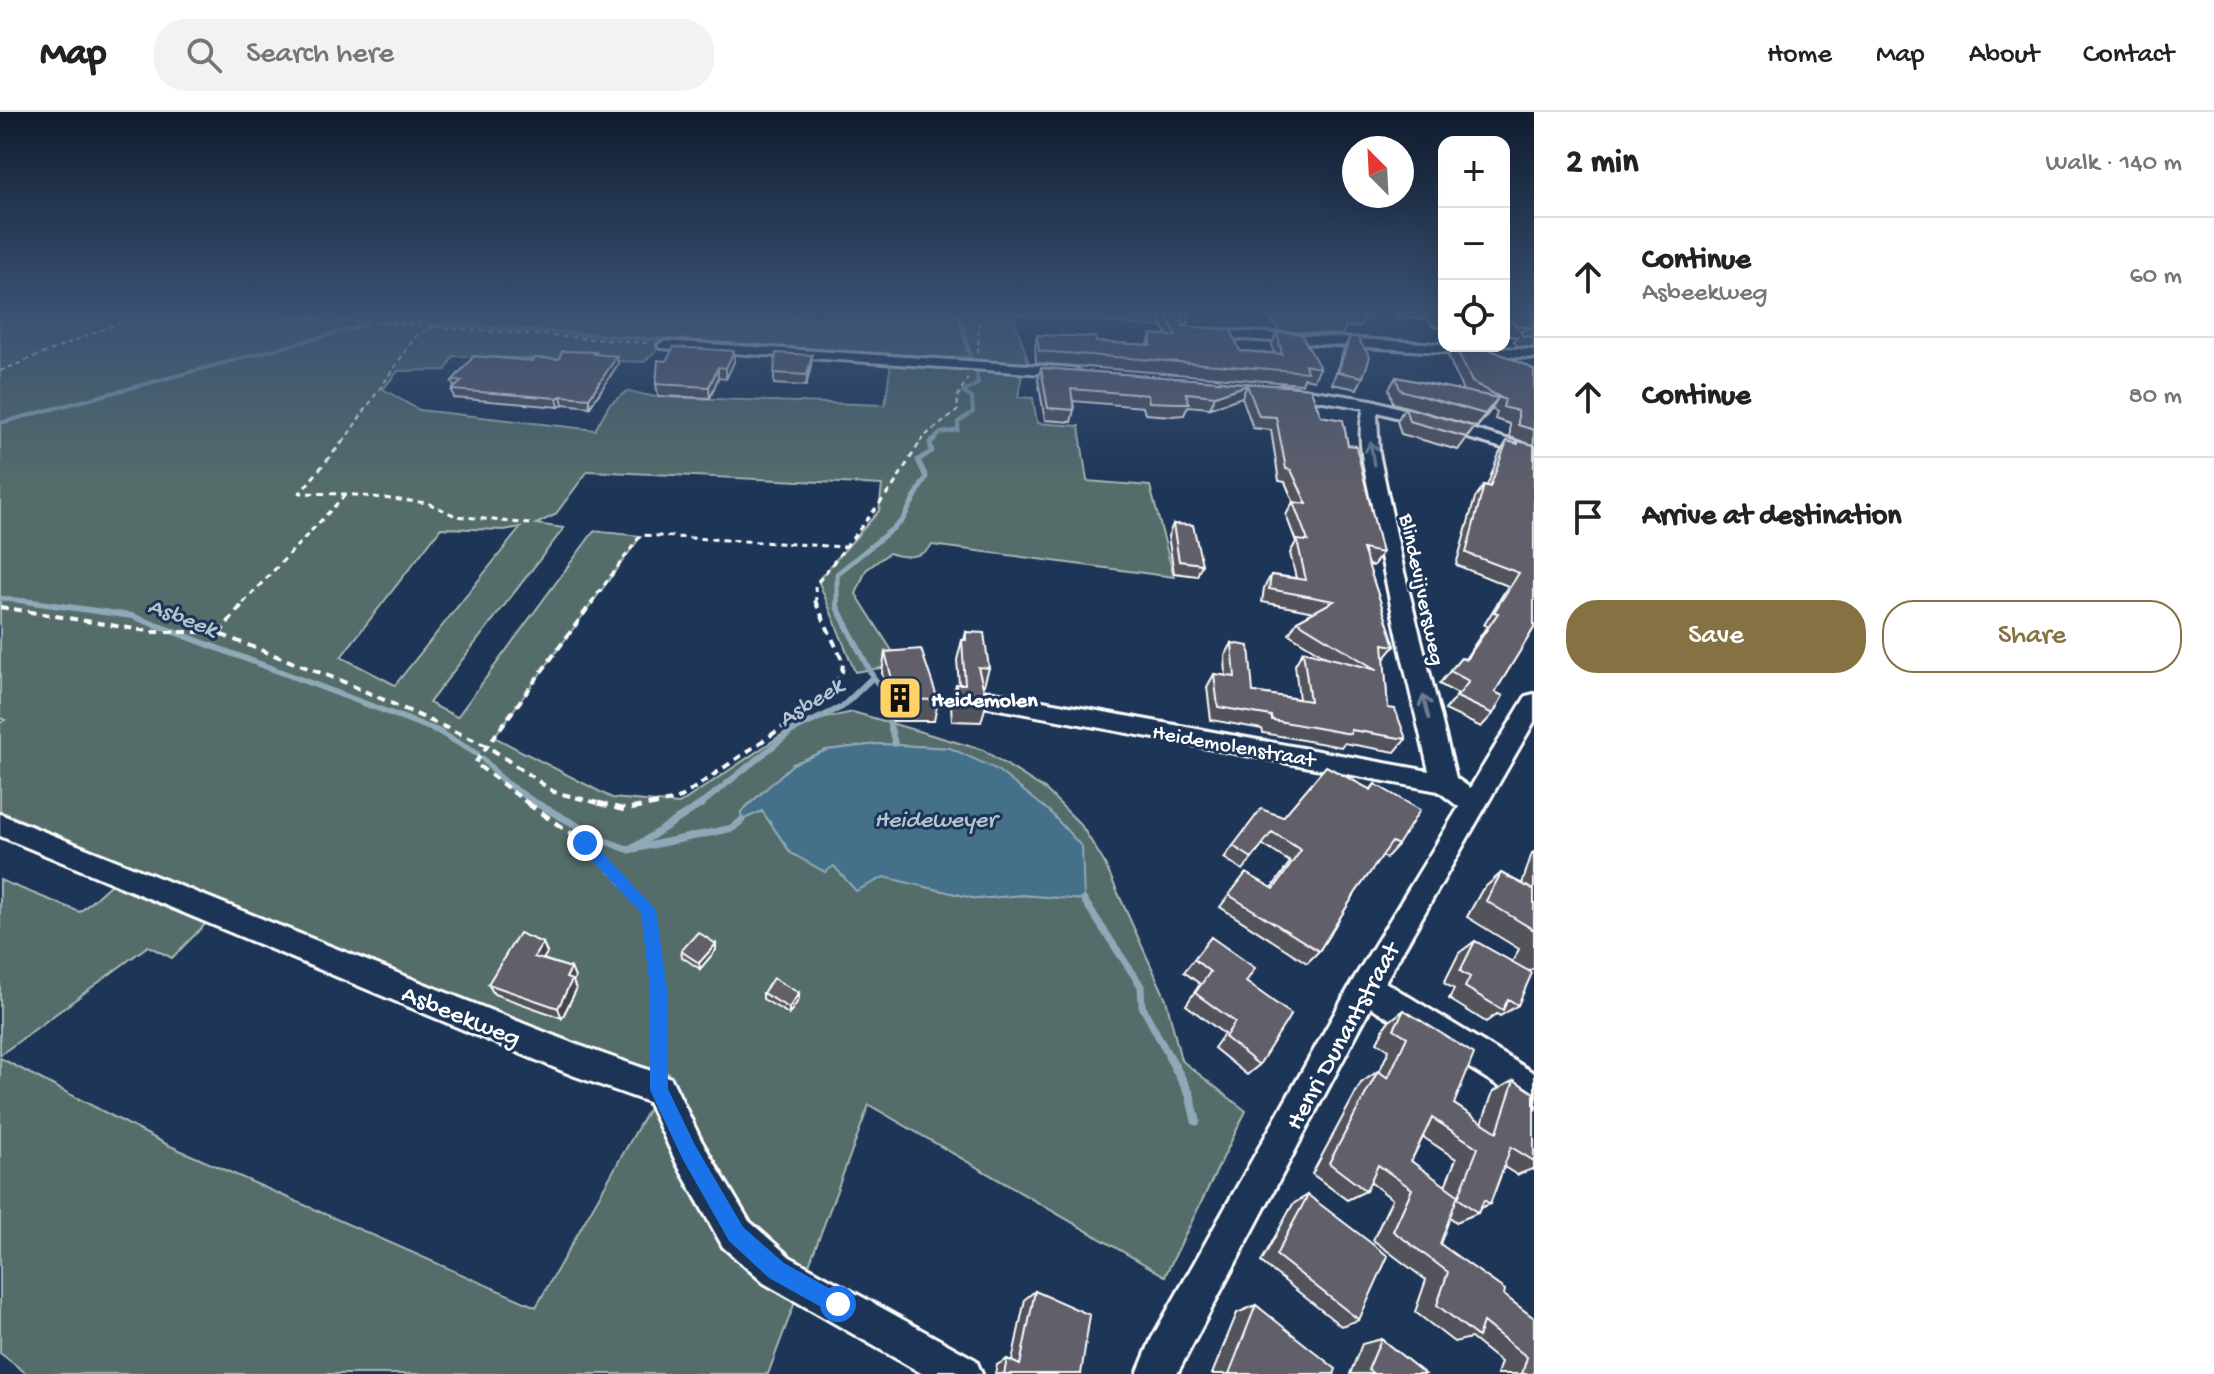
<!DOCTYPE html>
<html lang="en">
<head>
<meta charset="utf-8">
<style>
  body { margin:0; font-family:"Gochi Hand",sans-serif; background:#f2f2f2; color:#222 }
  .controls { position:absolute; right:24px; top:24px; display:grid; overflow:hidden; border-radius:16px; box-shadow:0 8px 32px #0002 }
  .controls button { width:72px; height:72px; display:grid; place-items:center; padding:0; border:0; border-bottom:2px solid #e0e0e0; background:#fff; color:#222; font:40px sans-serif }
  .compass { position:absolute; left:1342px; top:24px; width:72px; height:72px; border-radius:50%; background:#fff; box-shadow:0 8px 32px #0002; rotate:336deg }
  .stop { position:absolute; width:24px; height:24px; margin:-18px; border:6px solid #1a73e8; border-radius:50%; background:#fff }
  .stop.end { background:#1a73e8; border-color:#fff; box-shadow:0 2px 8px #0008 }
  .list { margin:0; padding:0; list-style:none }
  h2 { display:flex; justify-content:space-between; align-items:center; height:104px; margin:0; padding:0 32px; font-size:34px }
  h2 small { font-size:26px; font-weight:400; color:#767676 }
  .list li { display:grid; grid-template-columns:52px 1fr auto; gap:24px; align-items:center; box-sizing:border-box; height:120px; padding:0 32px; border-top:2px solid #e0e0e0 }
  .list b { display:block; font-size:30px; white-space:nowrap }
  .list p { margin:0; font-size:26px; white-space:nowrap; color:#767676 }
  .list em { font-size:26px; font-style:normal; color:#767676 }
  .actions { display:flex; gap:16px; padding:24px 32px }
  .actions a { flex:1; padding:18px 0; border:2px solid #857141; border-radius:32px; text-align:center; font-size:28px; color:#857141 }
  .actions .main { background:#857141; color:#fff }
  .icon { flex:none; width:44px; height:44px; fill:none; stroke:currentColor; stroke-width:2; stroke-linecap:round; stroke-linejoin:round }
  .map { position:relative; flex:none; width:1534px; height:1262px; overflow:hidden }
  header { display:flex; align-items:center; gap:48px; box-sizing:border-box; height:112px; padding:0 40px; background:#fff; border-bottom:2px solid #e0e0e0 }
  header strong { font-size:38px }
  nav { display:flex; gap:44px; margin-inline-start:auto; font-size:28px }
  .search { width:560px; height:72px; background:#f2f2f2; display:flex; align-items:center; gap:20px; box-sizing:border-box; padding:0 28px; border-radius:32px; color:#767676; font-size:30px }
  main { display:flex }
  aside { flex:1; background:#fff }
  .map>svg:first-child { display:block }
</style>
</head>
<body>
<header>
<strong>Map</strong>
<div class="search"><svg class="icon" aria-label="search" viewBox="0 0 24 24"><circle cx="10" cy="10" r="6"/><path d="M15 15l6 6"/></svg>Search here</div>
<nav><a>Home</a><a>Map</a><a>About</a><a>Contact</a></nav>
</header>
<main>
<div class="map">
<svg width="1534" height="1262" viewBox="0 0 1534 1262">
  <rect width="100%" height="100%" fill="#1d3557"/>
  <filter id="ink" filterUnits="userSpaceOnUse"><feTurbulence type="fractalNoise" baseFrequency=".0125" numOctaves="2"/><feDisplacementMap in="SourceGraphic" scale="16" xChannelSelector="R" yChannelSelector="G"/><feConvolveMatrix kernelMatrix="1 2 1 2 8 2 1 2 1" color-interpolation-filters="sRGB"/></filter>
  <g filter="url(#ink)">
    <path fill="#556d6a" stroke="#aab6b4" stroke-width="2" fill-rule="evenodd" d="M0,201H768C790,207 817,208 839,201H1164L1171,216L1013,202L1029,252L994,251L991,259L1022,262L1018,285L1033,286L1037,311L1079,314L1087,369L1150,374L1174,465L932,433C922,447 903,446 889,441L866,458L856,482L901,553L855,560L818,468L879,399L882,373L588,359L555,403L536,412L564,416L429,591L457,605L594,419L641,424L494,625L612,686L679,692L798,612L853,600L983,638L1046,678L1081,713L1104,750L1166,887L1181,948L1246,999L1165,1164L869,993L768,1262H27L0,1241V946L168,1033L536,1195L669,961L610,945L225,792L172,846L148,834L0,943V768L80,800L131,754L0,699V611L5,608L0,606ZM673,229L902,246L891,250L885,293L656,285L627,279L609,293L595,318L419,298L383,277L398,259L446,258L453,244L644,250L661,234ZM521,415L395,573L341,545L441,416L504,418ZM878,632L950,636L1084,787L1022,783L977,787L791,741L762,699L742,707L741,700L793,652L826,638Z"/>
    <path fill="#446f89" stroke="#8fa9b8" stroke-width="2" d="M878,632L950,636L996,657L1049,699L1082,735L1084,788L1022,783L977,787L884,765L856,779L834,754L825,760L791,741L762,699L742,708L741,700L793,652L827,638Z"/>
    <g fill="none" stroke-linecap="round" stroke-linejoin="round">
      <path stroke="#8fa9b8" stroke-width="4" d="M959,201L971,248
        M390,209L943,247L970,245
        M0,311L366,213
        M931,330L941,321L958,318V310L973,300L972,286L963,280L978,272L976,258"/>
      <path stroke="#8fa9b8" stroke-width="5" d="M0,486L39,491
        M837,491V462L902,409L926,365L918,348L932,339L930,331L933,328"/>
      <path stroke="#8fa9b8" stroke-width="6" d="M25,489L132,504L438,619L477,642
        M873,565L880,574L895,632
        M483,647L504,670L539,693
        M700,693L792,619L842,595L873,565L837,495V489"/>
      <path stroke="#8fa9b8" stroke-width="7" d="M536,691L605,729L630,738L703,691
        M633,737L733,716L742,708
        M1084,788L1141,874L1142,894L1170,946"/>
      <path stroke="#8fa9b8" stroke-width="9" d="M1169,944L1190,983L1196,1009"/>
      <g stroke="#fff" stroke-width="6">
        <path id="minor" d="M1201,217L1534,238V246L1196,224L1194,221Z
          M665,229L1074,256L1081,260L1074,264L660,236L658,233Z
          M1282,274L1372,288L1534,335V345L1378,300L1377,304L1379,341L1404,460L1456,666L1470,676L1526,584L1534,582V610L1385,870L1534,961V996L1371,895L1177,1262H1137L1152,1226L1355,865L1459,695L1438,679L988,595L980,593L977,587L980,581L988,579L1429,659C1408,571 1387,483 1372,394C1366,362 1355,328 1364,296L1277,281V275Z
          M0,702L572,931L671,966L701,1028L749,1109L790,1145L976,1248L982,1262H923L764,1171L723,1135L677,1052L648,990L572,963L0,724Z"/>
      </g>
      <path stroke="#fff" stroke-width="2" stroke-dasharray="5 4" stroke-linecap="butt" d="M247,201L647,231
        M379,209L403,201
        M978,241L979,201
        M0,259L143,201
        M343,330L416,224L434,214
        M920,330C926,320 947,309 958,298L957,285L968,266"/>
      <path stroke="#fff" stroke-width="3" stroke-dasharray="6 5" stroke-linecap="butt" d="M344,328L300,381L346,382L428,391L456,404L530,412
        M243,491L346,382
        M591,491L641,423L845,435
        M816,491L815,474L894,373L921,328"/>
      <path stroke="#fff" stroke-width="4" stroke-dasharray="8 6" stroke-linecap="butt" d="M0,495L153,520H214L344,570L487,634L554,680L606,693
        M219,522L245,489
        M530,693L475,651L593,489
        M650,693L677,688L829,583L842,560L843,550L815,489"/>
      <path stroke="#fff" stroke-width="5" stroke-dasharray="10 7" stroke-linecap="butt" d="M527,691L585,731L648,798L658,877L659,946
        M598,691L625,698L660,691"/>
      <path stroke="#fff" stroke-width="6" stroke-dasharray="12 9" stroke-linecap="butt" d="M659,944V951"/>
      <use href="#minor" fill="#1d3557" fill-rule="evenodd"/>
    </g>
    <path fill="#53525b" stroke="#fff" stroke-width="2" fill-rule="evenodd" d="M1164,201H1190L1187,213L1184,214L1240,239L1274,241L1272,232L1277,220L1320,256L1314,268L1304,266L1302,272L1036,251L1035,234L1037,223L1096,230L1148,233L1151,222L1167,223L1161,209Z
      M1266,201H1366L1359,215L1346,214L1342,223L1280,219Z
      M1397,201H1444V216L1433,215L1429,208L1399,205Z
      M1504,201H1534V236L1517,234L1514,229L1517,225L1510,224L1504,217Z
      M1350,225L1363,265L1357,277L1332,272L1344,237Z
      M1454,234H1482L1534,258V516L1495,580L1493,602L1481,615L1445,598L1458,582L1439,572L1461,546L1465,547L1487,514L1484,513L1508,474L1456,453L1475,386L1484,373L1487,374L1499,342L1507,329L1516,332L1518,329L1526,331L1510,325V312L1495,307L1497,300L1492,297L1477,315L1393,291L1389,277L1396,265L1463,279L1448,244Z
      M734,239V250L726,267L718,266L710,286L658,284L656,272L666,249Z
      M596,240V242L618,252L590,295L563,292L559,295L454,286L452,278L454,276L452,269L533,249L559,247Z
      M812,243L811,254L806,274L774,272V261Z
      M1041,256L1310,276L1321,304L1348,333L1382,441L1373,454L1368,453L1395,534L1384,547L1388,596L1406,627L1395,640L1344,631L1341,635L1263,621L1262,617L1211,608L1207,575L1214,562L1226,564L1225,544L1232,531L1253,580L1299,587L1295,553L1303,539L1326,545L1289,522L1297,509L1314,500L1262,490L1264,476L1271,463L1296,466L1290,441L1296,430L1286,403L1293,390L1294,391L1285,370L1279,369L1271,318L1253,316L1242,285L1210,296L1188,294L1184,303L1172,304L1145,302L1143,295L1073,289L1074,298L1071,310L1045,308L1038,268Z
      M1405,295L1475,315L1458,338L1401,322L1397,309Z
      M1173,412L1202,452L1197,464L1174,461L1168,424Z
      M966,520L989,556L983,576L987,590L981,610L952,609L951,592L956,572H959L957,548L962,528H964Z
      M885,540L938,588L934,609H893L882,561Z
      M1375,672L1398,733L1386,746L1382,744L1356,780L1319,839L1307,851L1220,795L1246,761L1272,776L1290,750L1263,733L1243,758L1224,746L1233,734L1283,705L1370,678Z
      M1534,740V856L1529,859L1518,893L1500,904L1497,902L1486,910L1449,887L1454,877L1444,871L1459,841L1475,829L1512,850L1519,837L1467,805L1482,778L1501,761L1522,772L1532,741Z
      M1211,825L1246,870L1259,953L1247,963L1214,936L1224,922L1186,893L1200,872L1184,860Z
      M543,831L547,841L543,847L571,856L575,866L573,869L576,878L562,906L494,882L488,872Z
      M716,832V838L700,857L682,845L681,839Z
      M763,881H799V887L789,902L763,887Z
      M1404,898L1454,992L1482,1011L1493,980L1514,968L1534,981V1058L1532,1057L1517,1063L1504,1055L1490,1092L1480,1096L1478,1101L1456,1110L1450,1105L1440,1132L1504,1183L1534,1262H1497L1501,1250L1471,1226L1454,1230L1415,1200L1426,1168L1373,1128L1392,1087L1370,1070L1366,1079L1347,1088L1312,1062L1361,971L1378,959L1379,960L1389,938L1377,930L1387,911ZM1423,1025L1456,1047L1445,1074L1411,1049Z
      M1308,1083L1359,1208L1341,1214L1261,1150L1293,1092Z
      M1035,1179L1081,1262H995L997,1253L1007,1247L1012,1249L1025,1187Z
      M1256,1193L1334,1262H1212L1237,1201Z
      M1381,1227L1425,1262H1350L1362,1232Z"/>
    <path fill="#43424a" stroke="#fff" stroke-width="2" d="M1191,202L1187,213L1179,215L1183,204Z
      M734,239V250L726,267V256Z
      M812,243L811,254L806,274L807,263Z
      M617,244L618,252L590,295L589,286Z
      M718,255V266L710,286L709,275Z
      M1247,273L1242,285L1210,296L1215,284Z
      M561,284L563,292L559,295L557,286Z
      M1498,286L1490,299L1477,315L1485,302Z
      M543,831L547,841L538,855L534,845Z
      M716,832V838L700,857L699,851Z
      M571,856L575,866L573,869L576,878L562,906L558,896L566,866Z
      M799,881V887L789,902V896Z"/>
    <path fill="#605f6a" stroke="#fff" stroke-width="2" d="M1166,201H1190L1191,202L1183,204V214L1231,218L1240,239L1282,242L1277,220L1301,222L1320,256L1305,253L1307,260L1039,239L1037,223L1095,225L1096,230L1151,233V222L1176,224Z
      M1325,201H1351L1352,202Z
      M1504,201H1534V225L1523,224L1520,219L1534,216L1517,214Z
      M1350,225H1357L1370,245L1363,265L1338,260Z
      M1455,234H1482L1526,253L1534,258V318L1518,313V299L1503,295L1505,288L1472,270Z
      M674,235L734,239L726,256L718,255L709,275L656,272L658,248L666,249Z
      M562,239L596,240L594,242L617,244L589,286L561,284L557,286L452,278L462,269H452L474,244L533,249L535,246L559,247Z
      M776,241L812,243L807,263L774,261Z
      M1041,256L1310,276L1321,304L1343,308L1348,333L1356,334L1382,441L1363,437L1395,534L1383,532L1388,596L1395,597L1406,627L1351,618V622L1272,608L1271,604L1218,595L1214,562L1235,565L1232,531L1249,534L1253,580L1310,589L1303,539L1377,558L1297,509L1334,489L1269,477L1271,463L1306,468L1297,428L1308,429L1293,390L1307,392L1291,358L1286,357L1276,305L1259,304L1247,273L1215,284L1186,281L1189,291H1177L1149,290L1148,283L1071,277L1074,298L1048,296Z
      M1396,265L1498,286L1485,302L1400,278Z
      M1405,295L1475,315L1466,325L1409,309Z
      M1507,329L1518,332V329L1534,333V516L1495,580L1503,584L1493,602L1457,585L1469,569L1450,559L1461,546L1466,548L1498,501L1494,500L1519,461L1466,441L1484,373L1490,375Z
      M1173,412L1193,413L1202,452L1179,449Z
      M966,520L984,521L989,556L978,555L987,590H957L956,572H965L962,528H966Z
      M921,537L938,588L897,587L885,540Z
      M1326,654L1371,678L1375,672L1420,698L1398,733L1392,730L1356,780L1319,839L1229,783L1246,761L1274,777L1301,738L1272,720L1252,746L1233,734L1261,697L1283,705Z
      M1501,761L1534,778V818L1486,789Z
      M698,820L716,832L699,851L681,839Z
      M519,821L543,831L534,845L571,856L566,866L572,868L558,896L488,872Z
      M1211,825L1255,856L1246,870L1291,902L1259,953L1225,925L1235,910L1195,881L1210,860L1194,847Z
      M1475,829L1532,861L1518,893L1508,887L1503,898L1465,875L1470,865L1460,859Z
      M773,866L799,881L789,896L763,881Z
      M1404,898L1474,942L1454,992L1497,1020L1514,968L1534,981V1049L1511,1035L1490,1092L1484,1088L1478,1101L1458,1086L1478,1036L1432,1006L1411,1049L1458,1083L1440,1132L1505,1178L1504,1183L1534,1206V1262H1522L1527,1245L1483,1210L1478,1225L1437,1193L1448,1160L1393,1119L1412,1077L1378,1053L1366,1079L1329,1051L1378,959L1388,966L1407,925L1394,917Z
      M1308,1083L1388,1144L1359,1208L1276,1143Z
      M1035,1179L1090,1203L1081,1262H1004L1007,1247L1020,1253Z
      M1256,1193L1336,1257L1334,1262H1229Z
      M1381,1227L1425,1262H1374L1368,1258Z
      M939,1259H954L959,1262H938Z"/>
    <defs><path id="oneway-shaft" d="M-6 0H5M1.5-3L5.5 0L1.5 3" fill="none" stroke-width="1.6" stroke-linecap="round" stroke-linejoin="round" transform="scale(2)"/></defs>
    <g stroke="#6c7c92">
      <use href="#oneway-shaft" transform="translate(1372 341) rotate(-99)"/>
      <use href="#oneway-shaft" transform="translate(1426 595) rotate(-104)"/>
    </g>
  </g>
  <linearGradient id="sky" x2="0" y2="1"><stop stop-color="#101d30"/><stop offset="0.53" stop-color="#3a5174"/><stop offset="1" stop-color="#3a5174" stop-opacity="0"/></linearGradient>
  <rect width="1534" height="377" fill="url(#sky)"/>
  <path fill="#1a73e8" d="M585,725L590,727L656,798L667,877L668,977L695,1033L743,1115L784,1151L845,1185L848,1192L845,1200L838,1203L830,1200L769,1166L729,1129L682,1046L650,978V877L641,801L580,736L578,731Z"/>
  <defs>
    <g id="building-square" transform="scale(2.3)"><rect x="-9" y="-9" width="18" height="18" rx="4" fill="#ffd166" stroke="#1d3557"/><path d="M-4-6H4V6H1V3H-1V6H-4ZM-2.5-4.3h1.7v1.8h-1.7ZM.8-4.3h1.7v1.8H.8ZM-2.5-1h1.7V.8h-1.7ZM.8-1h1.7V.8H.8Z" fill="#111"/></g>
  </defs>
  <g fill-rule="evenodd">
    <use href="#building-square" x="900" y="586"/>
  </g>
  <g text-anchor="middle" stroke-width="6" stroke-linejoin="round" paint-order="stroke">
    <g font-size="22" fill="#fff" stroke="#1d3557">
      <text transform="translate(1424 477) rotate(78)" y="8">Blindevijversweg</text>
      <text transform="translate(1234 632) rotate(10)" y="8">Heidemolenstraat</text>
    </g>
    <g font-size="22" font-weight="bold" fill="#fff" stroke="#1d3557" text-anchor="start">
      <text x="931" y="594">Heidemolen</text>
    </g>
    <g font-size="24" font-style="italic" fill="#b4c5d0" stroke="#1d3557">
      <text transform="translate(183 504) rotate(21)" y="8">Asbeek</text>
      <text transform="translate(810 589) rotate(-32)" y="8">Asbeek</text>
      <text x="935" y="714">Heideweyer</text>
    </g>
    <g font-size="26" fill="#fff" stroke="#1d3557">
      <text transform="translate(462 902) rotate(22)" y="9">Asbeekweg</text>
      <text transform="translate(1341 923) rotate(-61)" y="9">Henri Dunantstraat</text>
    </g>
  </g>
</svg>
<div class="controls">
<button>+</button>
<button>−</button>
<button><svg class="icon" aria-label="locate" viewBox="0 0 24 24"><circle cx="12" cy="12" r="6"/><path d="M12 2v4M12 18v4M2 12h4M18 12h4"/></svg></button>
</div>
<svg class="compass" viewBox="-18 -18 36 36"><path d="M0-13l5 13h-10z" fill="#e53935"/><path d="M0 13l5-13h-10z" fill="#767676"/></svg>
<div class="stop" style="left:838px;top:1192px"></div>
<div class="stop end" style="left:585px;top:731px"></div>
</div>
<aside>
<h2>2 min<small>Walk · 140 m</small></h2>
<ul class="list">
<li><svg class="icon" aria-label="ahead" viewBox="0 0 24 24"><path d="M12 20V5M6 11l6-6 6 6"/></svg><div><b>Continue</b><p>Asbeekweg</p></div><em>60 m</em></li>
<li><svg class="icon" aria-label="ahead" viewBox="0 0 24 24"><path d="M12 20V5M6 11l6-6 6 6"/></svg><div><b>Continue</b></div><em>80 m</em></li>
<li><svg class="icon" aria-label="arrive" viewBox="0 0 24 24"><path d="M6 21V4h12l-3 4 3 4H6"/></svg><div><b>Arrive at destination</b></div></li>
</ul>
<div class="actions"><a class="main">Save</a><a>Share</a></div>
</aside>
</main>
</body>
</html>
